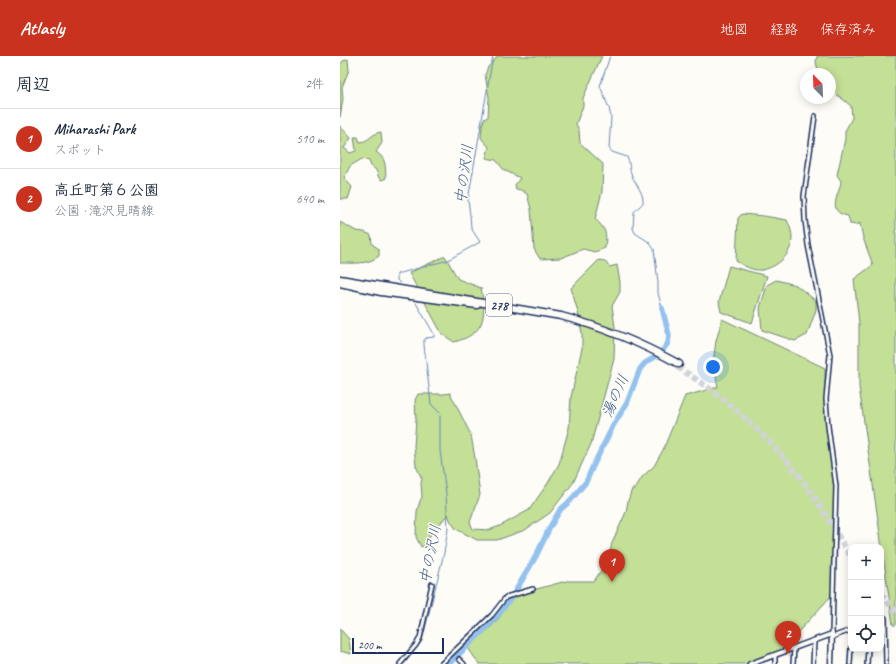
<!DOCTYPE html>
<html lang="ja">
<head>
<meta charset="utf-8">
<style>
  body { margin:0; font-family:Caveat,"Klee One",sans-serif; background:#f2f2f3; color:#1f2937 }
  .controls { position:absolute; right:12px; bottom:12px; display:grid; overflow:hidden; border-radius:8px; box-shadow:0 2px 10px #0003 }
  .controls button { width:36px; height:36px; display:grid; place-items:center; padding:0; border:0; border-bottom:1px solid #e0e1e3; background:#fff; color:#1f2937; font:20px sans-serif }
  .compass { position:absolute; left:460px; top:12px; width:36px; height:36px; border-radius:50%; background:#fff; box-shadow:0 2px 10px #0003; rotate:337deg }
  .scale { position:absolute; left:12px; bottom:10px; width:92px; box-sizing:border-box; padding-left:4px; border:2px solid #1b2f5e; border-top:0; font-size:11px; line-height:14px; white-space:nowrap; color:#1b2f5e; -webkit-text-stroke:3px #fdfcf7; paint-order:stroke }
  .you { position:absolute; left:373px; top:311px; width:14px; height:14px; margin:-10px; border:3px solid #fff; border-radius:50%; background:#1a73e8; box-shadow:0 0 0 6px #1a73e833 }
  .badge { display:grid; place-items:center; width:26px; height:26px; border-radius:50%; background:#c8321e; color:#fff; font-size:13px; font-weight:700 }
  .pin { position:absolute; translate:-50% -33px; filter:drop-shadow(0 1px 2px #0008) }
  .pin::after { content:''; position:absolute; top:21px; width:14px; height:12px; background:inherit; clip-path:polygon(0 0,100% 0,50% 100%) }
  .list { margin:0; padding:0; list-style:none }
  h2 { display:flex; justify-content:space-between; align-items:center; height:52px; margin:0; padding:0 16px; font-size:17px }
  h2 small { font-size:13px; font-weight:400; color:#747a83 }
  .list li { display:grid; grid-template-columns:26px 1fr auto; gap:12px; align-items:center; box-sizing:border-box; height:60px; padding:0 16px; border-top:1px solid #e0e1e3 }
  .list b { display:block; font-size:15px; white-space:nowrap }
  .list p { margin:0; font-size:13px; white-space:nowrap; color:#747a83 }
  .list em { font-size:13px; font-style:normal; color:#747a83 }
  .icon { flex:none; width:22px; height:22px; fill:none; stroke:currentColor; stroke-width:2; stroke-linecap:round; stroke-linejoin:round }
  .map { position:relative; flex:none; width:556px; height:608px; overflow:hidden }
  header { display:flex; align-items:center; gap:24px; box-sizing:border-box; height:56px; padding:0 20px; background:#c8321e; color:#fff }
  header strong { font-size:19px }
  nav { display:flex; gap:22px; margin-inline-start:auto; font-size:14px }
  main { display:flex }
  aside { flex:1; background:#fff }
  .map>svg:first-child { display:block }
</style>
</head>
<body>
<header>
<strong>Atlasly</strong>
<nav><a>地図</a><a>経路</a><a>保存済み</a></nav>
</header>
<main>
<aside>
<h2>周辺<small>2件</small></h2>
<ul class="list">
<li><span class="badge">1</span><div><b>Miharashi Park</b><p>スポット</p></div><em>510 m</em></li>
<li><span class="badge">2</span><div><b>高丘町第６公園</b><p>公園 · 滝沢見晴線</p></div><em>640 m</em></li>
</ul>
</aside>
<div class="map">
<svg width="556" height="608" viewBox="0 0 556 608">
  <rect width="100%" height="100%" fill="#fdfcf7"/>
  <filter id="ink" filterUnits="userSpaceOnUse"><feTurbulence type="fractalNoise" baseFrequency=".025" numOctaves="2"/><feDisplacementMap in="SourceGraphic" scale="8" xChannelSelector="R" yChannelSelector="G"/><feConvolveMatrix kernelMatrix="1 2 1 2 8 2 1 2 1" color-interpolation-filters="sRGB"/></filter>
  <g filter="url(#ink)">
    <path fill="#c4df96" stroke="#70877a" d="M158,0H262L243,42V50L236,68L239,74L240,87L263,108L262,136L255,163C266,173 267,177 265,192L255,196L243,193L221,202L200,203L194,193L191,153L187,138L181,134L176,133L175,129L180,122L164,114L156,104L146,102L149,91L141,82L142,70L144,63L148,61L149,41L145,19L148,11Z
      M477,0H556V569H553L519,331V267L514,223L533,209L523,182L520,167L516,169L510,168L508,160C485,156 500,138 501,125L497,119L505,83V75L512,62L511,50L490,33V18H479L476,6Z
      M8,3L9,14L2,31L3,43L0,61V9L3,5Z
      M0,70L11,82L4,92L10,97L16,95L14,81H18L20,86C30,85 32,77 41,76L42,87L36,96C47,103 45,110 46,122L42,124L39,122L36,114L31,110L29,105L22,103L10,110L4,122L12,131L8,143H0Z
      M402,158L424,160L447,164C450,170 452,176 452,182C452,198 438,211 422,214C413,215 404,210 396,205L398,162Z
      M0,166L16,175L24,176L31,179L32,188L39,193V200C27,209 14,207 0,207Z
      M105,200L118,223L141,232C147,261 145,278 114,286L102,278L69,217Z
      M259,204L265,205L269,211L277,209L280,226V236L272,250L275,271L274,303L251,388L233,427L210,457L185,474L157,484H137L116,473L110,464L108,458L89,481V489L81,491L76,481L77,455L80,445L82,441L81,427L82,423L76,410L74,390L76,364L75,344L78,338H104L110,337L131,379L135,402L140,439L130,466L133,473L149,474L160,470L189,454L208,427L219,408L229,372L231,341L242,292V278L238,256L231,232Z
      M389,210L427,220L412,267L381,256L379,246Z
      M436,224L456,229L476,245V254L467,279L455,285L422,274L420,252L427,229Z
      M382,263L485,312V358L494,431L492,539L450,585L446,592L405,608H139L128,592L156,566L175,539L226,525H254L268,504L272,487L286,456L288,445L292,433H295L302,421L314,410L323,394L345,340L378,331L373,306L376,285Z
      M0,573L9,583L11,598L0,595Z"/>
    <g fill="none" stroke-linecap="round" stroke-linejoin="round">
      <path stroke="#6487b4" stroke-width="1" d="M270,0L260,30L269,52L271,61L269,92L272,96L287,101C290,107 289,114 292,120C296,129 304,137 303,147L294,156L293,172L295,177L309,186L314,193L318,226V237L322,252
        M60,227L57,224V218L108,204L140,186L131,172L130,159L128,144L153,0
        M76,247L94,278V281L86,282L84,284V289L91,348L100,357
        M64,608L82,585L104,497L108,473L106,437L100,395V360"/>
      <path stroke="#94c2ee" stroke-width="5.5" d="M109,608L153,565L172,541L196,500L210,471L220,454L230,445L246,426L253,410L274,368L287,347L300,313L305,307L320,298L328,287L329,279L322,252"/>
      <path stroke="#d0d3d8" stroke-width="6" stroke-dasharray="6 3" stroke-linecap="butt" d="M337,311C385,340 425,377 460,421C479,446 494,474 511,501
        M541,538L556,556"/>
      <g stroke="#1b2f5e" stroke-width="6">
        <path id="minor" d="M475,60L464,140L465,164L468,189L490,299L486,343L488,370L496,430L492,578
          M541,561L545,562L546,608
          M492,581L511,574
          M119,603L124,608
          M60,608L76,589L80,582L92,528
          M101,608L152,559L166,541L193,533
          M435,608V599
          M453,608L454,592
          M473,608L474,585
          M510,608L511,591
          M527,608L528,593"/>
      </g>
      <g stroke="#1b2f5e" stroke-width="7">
        <path id="tertiary" d="M410,608L492,578L491,608"/>
      </g>
      <g stroke="#1b2f5e" stroke-width="9">
        <path id="motorway" d="M0,223L221,260C263,271 301,287 339,308
          M0,227L41,236L137,249"/>
      </g>
      <use href="#minor" stroke="#fdfcf7" stroke-width="3"/>
      <use href="#tertiary" stroke="#fdfcf7" stroke-width="4"/>
      <use href="#motorway" stroke="#fdfcf7" stroke-width="6"/>
    </g>
  </g>
  <g text-anchor="middle" stroke-width="3" stroke-linejoin="round" paint-order="stroke">
    <rect fill="#fdfcf7" stroke="#5f6c8c" stroke-width="1" x="146" y="238" width="26" height="22" rx="3"/>
    <g font-size="13" font-weight="bold" fill="#1b2f5e">
      <text x="159" y="254">278</text>
    </g>
    <g font-size="15" font-style="italic" fill="#3f5b89" stroke="#fdfcf7">
      <text transform="translate(124 118) rotate(-83)" y="5">中の沢川</text>
      <text transform="translate(275 340) rotate(-66)" y="5">湯の川</text>
      <text transform="translate(90 498) rotate(-79)" y="5">中の沢川</text>
    </g>
  </g>
</svg>
<div class="controls">
<button>+</button>
<button>−</button>
<button><svg class="icon" aria-label="locate" viewBox="0 0 24 24"><circle cx="12" cy="12" r="6"/><path d="M12 2v4M12 18v4M2 12h4M18 12h4"/></svg></button>
</div>
<svg class="compass" viewBox="-18 -18 36 36"><path d="M0-13l5 13h-10z" fill="#e53935"/><path d="M0 13l5-13h-10z" fill="#747a83"/></svg>
<div class="scale">200 m</div>
<div class="you"></div>
<div class="pin badge" style="left:272px;top:526px">1</div>
<div class="pin badge" style="left:448px;top:598px">2</div>
</div>
</main>
</body>
</html>
